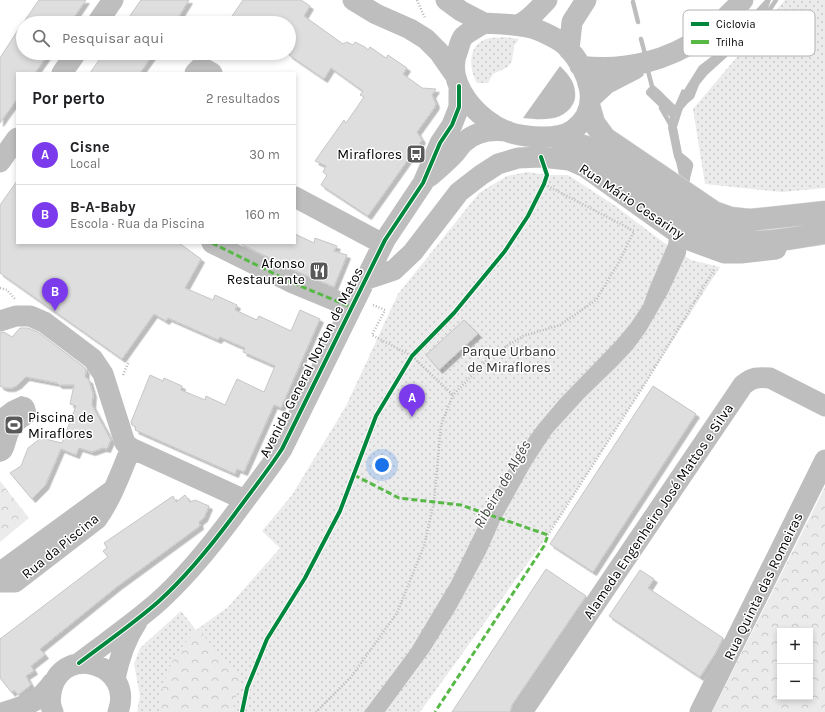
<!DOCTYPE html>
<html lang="pt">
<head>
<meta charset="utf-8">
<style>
  body { margin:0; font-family:Karla,sans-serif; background:#f2f2f2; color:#202124 }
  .controls { position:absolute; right:12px; bottom:12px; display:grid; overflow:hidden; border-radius:0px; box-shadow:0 2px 6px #0003 }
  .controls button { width:36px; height:36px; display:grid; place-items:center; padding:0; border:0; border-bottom:1px solid #e0e0e0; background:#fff; color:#202124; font:20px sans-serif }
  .you { position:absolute; left:382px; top:465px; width:14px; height:14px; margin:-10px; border:3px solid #fff; border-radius:50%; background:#1a73e8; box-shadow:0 0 0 6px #1a73e833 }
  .badge { display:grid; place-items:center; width:26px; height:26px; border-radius:50%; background:#7c3aed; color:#fff; font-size:13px; font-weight:700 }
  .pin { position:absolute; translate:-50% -33px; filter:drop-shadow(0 1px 2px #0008) }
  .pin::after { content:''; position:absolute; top:21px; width:14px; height:12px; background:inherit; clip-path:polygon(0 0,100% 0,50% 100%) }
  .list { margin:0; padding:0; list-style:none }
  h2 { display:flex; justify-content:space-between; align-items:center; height:52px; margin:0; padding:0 16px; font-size:17px }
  h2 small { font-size:13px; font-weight:400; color:#757577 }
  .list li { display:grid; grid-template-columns:26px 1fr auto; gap:12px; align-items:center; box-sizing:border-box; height:60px; padding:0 16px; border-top:1px solid #e0e0e0 }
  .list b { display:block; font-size:15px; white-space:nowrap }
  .list p { margin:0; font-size:13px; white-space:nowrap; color:#757577 }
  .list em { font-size:13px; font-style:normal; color:#757577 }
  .icon { flex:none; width:22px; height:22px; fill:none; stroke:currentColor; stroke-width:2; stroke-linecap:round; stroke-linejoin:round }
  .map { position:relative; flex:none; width:825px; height:712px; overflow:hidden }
  .search { position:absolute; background:#fff; box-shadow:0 2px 6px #0003; left:16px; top:16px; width:280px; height:44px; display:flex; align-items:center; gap:10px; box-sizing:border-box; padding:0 14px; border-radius:22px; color:#757577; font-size:15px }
  .panel { position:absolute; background:#fff; box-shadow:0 2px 6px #0003; left:16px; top:72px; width:280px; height:172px; border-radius:0px }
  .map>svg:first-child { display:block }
</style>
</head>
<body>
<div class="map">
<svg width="825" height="712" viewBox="0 0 825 712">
  <defs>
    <pattern id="grass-dots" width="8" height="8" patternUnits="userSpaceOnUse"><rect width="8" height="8" fill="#ebebeb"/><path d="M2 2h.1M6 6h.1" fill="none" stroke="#c8c8c8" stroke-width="1.8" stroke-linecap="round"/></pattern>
    <pattern id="park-crowns" width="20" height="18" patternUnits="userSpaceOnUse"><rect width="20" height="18" fill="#ebebeb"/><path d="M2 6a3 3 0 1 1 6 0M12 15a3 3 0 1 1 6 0" fill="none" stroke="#c8c8c8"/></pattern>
    <filter id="shadow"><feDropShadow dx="3.5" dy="3.5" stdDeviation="0" flood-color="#0004"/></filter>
  </defs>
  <rect width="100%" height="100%" fill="#fff"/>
  <path fill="url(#grass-dots)" d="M785,0H825V188L782,192L705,184L693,109Z
    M505,37L519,39L514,46L512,61L508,67L493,74L488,83H477C469,70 467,46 486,39C492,37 499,38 505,37Z
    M527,172L547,175H568L614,205L663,242L691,260L720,267L548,535L420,712H137L140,696L134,664L140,648L181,611L196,630L228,607L280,548L262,531L292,495L346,406L398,294L479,193L507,176Z"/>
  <path fill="url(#park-crowns)" fill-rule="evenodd" d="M0,481L29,518L0,542Z
    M825,487V712H712ZM780,631H810V697H780Z
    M198,629L241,679L232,712H159C162,677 173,653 198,629Z"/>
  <path fill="#bdbdbd" d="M765,0H771L764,19L760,25L740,45L707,75L699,85L694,98L688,103L682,110L675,117L682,153C697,165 694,161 690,179L686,254L668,293L646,331L633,349L617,366L584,398L552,433L531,465L501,519L486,553L456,609L429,652L385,712H364L411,649L451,582L492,498L523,446L538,425L560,399L617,340L631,323L643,305L650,286L668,244L679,175L676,162L674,157L668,128L670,117L646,94V91L652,84C662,91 666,97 675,105L682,89L684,90L699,66L716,53Z
    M560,66C564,70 569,75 572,81C575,87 577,97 573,104C563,122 542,120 523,118Z
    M21,396C24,397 28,397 30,399C35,402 38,414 35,419C32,424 25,427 21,431C13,443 17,459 0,462V408L8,402Z"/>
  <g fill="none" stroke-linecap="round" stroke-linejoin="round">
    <path stroke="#bdbdbd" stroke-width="4.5" d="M633,2L638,22
      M761,19L766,15L776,0
      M641,39L645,54
      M648,71L653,90
      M661,108L672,127
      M674,129L681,107"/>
  </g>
  <path fill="#dedede" stroke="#c6c6c6" filter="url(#shadow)" d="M39,0H86L70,23H23Z
    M141,0H189L175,23H125Z
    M243,0H301L310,6L304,16L343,44L347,42L353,45L355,42L365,47L368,50L370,47L386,58L388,55L407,68L403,74L422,88L436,89L432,95L436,104L435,107L417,132L422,140L368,216L321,185L327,175L323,172L326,166L315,161L344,120L346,123L364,97L360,95L363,91L331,68L324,79L289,55V23H241L232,16Z
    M23,22V53H49L35,73H17V99L0,123V58Z
    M104,53H154L140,73H90Z
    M17,181V243H179L201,259L185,288L213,300L215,295L237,305L235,310L257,320L259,316L291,331L300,310L320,319L281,408L274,405L244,472L237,469L235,474L135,430L136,427L132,425L131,422L150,375L163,381L164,378L182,386L181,390L205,400L206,396L225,405L237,379L264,392L275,366L243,352L245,348L233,343L220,337L218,340L168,318L166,321L154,314L122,359L0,273V205Z
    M295,234L314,243L315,238L337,246L334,251L347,255L334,287L298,272L239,243H295Z
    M464,320L478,334L439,370L426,355Z
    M20,328H28L38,332L84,367L86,371L85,377L89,380L93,394L92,405L111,440L107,449L103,448L92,452L79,448L76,455L61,449L45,486L32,499L10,473L21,466L28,448L41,438L62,443L76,406L70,404L74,385H59L57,383L26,377L18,385L12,388H5L0,386V333L4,332L12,337Z
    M653,386L696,414L593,572L550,544Z
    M185,495L190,502L195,500L209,506L204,518L199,522L200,526L118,586L40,649L45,655L31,666L34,671L26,676L31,685L18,695L14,690L12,693L0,678V639L108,557L103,551L107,548L104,543L173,496L176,502Z
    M546,569L586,596L512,705L510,712H452Z
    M640,570L654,579L648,588L723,638L715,654L700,677L609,616Z"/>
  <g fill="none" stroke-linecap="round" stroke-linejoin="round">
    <g stroke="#dbdbdb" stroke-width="23">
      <path id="highway" d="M590,109L594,123L605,138L714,212L731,218L750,220L825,212
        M556,137L595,150L709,230C719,234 730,239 741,241C768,244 798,237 825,233"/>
    </g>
    <path stroke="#b9b9b9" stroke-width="2.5" stroke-dasharray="1 2" stroke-linecap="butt" d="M417,0L425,18
      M0,288L7,290L15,299
      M373,305L385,310L372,335L412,356L453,395
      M123,375L129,361
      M548,535L646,382L715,268
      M316,712L351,677L397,613L424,546L434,502L441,425L453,395L491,356L523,336L560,325L596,300L619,262L634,231L544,184"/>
    <path stroke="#bebebe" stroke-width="21" d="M353,0L376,14L410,29L426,39L439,52L455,75
      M446,0L461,11L484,23
      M97,23L113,0
      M484,23C502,24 521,24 538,30C545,33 562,41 567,47C588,70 604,108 573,130C564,136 554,137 544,137C532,137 520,136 508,132C479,121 443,83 458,50C459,46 461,39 464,36C470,31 478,27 484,23Z
      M518,25C530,20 538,9 547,0
      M569,50L572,22L586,0
      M580,66C624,72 668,61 705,35C719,25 731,12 743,0
      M62,73L76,53
      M195,73L201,67L212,73
      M592,97L606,84L635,69
      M0,162L17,138
      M429,177C438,169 447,162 455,153C458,150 460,146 463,143C475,131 490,129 507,131
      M295,197L383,244
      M212,243L293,283L351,307
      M364,280L394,270L413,252L459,192L481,175L498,164L518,158L541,157L569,160L585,167L686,239L724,253H741L776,249
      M0,321L16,316H30L44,322L93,359L103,374L125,443L131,448L245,500
      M113,490L2,571L0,582H15L97,519C112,498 121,472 131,448
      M79,663C105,643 133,624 158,602C187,576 211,546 234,515C250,493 267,472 282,449L385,240L423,183L440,143L452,125L459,107V86
      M115,679C119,659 125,640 137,622
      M5,712C29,704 37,704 53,682
      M53,712C49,704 50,696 52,688C65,643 135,665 118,712
      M522,712L743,385C753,377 758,377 770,378L825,406
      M700,712L825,460"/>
    <use href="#highway" stroke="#bebebe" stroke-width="22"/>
    <path stroke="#58b947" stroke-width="3" stroke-dasharray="6 3" stroke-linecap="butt" d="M212,243L293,283L351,307
      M354,475L399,498L461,505L548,535L544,546L435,712"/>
    <g stroke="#fff" stroke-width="6">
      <path id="cycleway" d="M79,663C105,643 133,624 158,602C187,576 211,546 234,515C250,493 267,472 282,449L385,240L423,183L440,143L452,125L459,107V86
        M242,712L247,688L267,639L305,578L340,511L376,416L412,356L454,313L505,251L528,216L544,184L547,175L541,157"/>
    </g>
    <use href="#cycleway" stroke="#00873e" stroke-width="4"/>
  </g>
  <defs>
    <g id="bus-square" transform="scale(1)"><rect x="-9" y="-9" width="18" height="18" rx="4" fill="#595959" stroke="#fff"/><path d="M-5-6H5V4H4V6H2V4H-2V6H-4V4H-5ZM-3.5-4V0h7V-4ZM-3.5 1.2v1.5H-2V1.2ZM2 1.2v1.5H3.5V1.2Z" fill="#fff"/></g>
    <g id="restaurant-square" transform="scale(1)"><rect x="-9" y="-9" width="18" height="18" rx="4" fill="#595959" stroke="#fff"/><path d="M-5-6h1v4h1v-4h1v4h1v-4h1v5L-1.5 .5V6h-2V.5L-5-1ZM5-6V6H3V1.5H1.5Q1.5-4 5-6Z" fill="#fff"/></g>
    <g id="stadium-square" transform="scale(1)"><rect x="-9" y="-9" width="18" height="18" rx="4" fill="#595959" stroke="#fff"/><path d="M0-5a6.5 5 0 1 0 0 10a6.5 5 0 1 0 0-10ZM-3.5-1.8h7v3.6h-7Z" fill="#fff"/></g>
  </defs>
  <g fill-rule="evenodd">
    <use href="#bus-square" x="416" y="154"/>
    <use href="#restaurant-square" x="319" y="271"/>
    <use href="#stadium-square" x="14" y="425"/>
  </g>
  <g text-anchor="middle" stroke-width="3" stroke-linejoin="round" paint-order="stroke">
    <g font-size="14" fill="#000" stroke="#fff" text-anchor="end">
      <text x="402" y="159">Miraflores</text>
      <text x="305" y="268">Afonso<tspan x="305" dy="16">Restaurante</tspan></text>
      <text x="28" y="422" text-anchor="start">Piscina de<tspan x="28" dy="16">Miraflores</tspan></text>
    </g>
    <g font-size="14" fill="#000" stroke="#fff">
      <text transform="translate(632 201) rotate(34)" y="5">Rua Mário Cesariny</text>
      <text transform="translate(311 362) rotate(-63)" y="5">Avenida General Norton de Matos</text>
      <text transform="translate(658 511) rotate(-56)" y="5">Alameda Engenheiro José Mattos e Silva</text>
      <text transform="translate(60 546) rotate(-39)" y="5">Rua da Piscina</text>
      <text transform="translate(763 586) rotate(-64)" y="5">Rua Quinta das Romeiras</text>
    </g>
    <g font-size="14" fill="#313131" stroke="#fff">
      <text x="509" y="356">Parque Urbano<tspan x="509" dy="16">de Miraflores</tspan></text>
    </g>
    <g font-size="15" font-style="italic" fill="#424242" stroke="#fff">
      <text transform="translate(502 484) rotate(-60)" y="5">Ribeira de Algés</text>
    </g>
  </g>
  <rect x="683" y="10" width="132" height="46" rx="6" fill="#fff" stroke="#b2b2b2" stroke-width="1"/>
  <rect x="691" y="22" width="18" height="4" fill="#00873e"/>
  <rect x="691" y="40" width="18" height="4" fill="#58b947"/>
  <g font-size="11" fill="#000">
    <text x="716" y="28">Ciclovia</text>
    <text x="716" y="46">Trilha</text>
  </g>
</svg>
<div class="controls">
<button>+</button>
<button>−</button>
</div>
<div class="you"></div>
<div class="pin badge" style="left:412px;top:417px">A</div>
<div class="pin badge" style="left:55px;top:311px">B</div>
<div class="search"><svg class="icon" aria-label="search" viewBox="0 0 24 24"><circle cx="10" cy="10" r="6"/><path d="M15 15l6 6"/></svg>Pesquisar aqui</div>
<section class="panel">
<h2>Por perto<small>2 resultados</small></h2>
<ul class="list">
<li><span class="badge">A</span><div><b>Cisne</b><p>Local</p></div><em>30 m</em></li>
<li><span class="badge">B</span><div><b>B-A-Baby</b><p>Escola · Rua da Piscina</p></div><em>160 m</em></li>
</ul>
</section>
</div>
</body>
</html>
